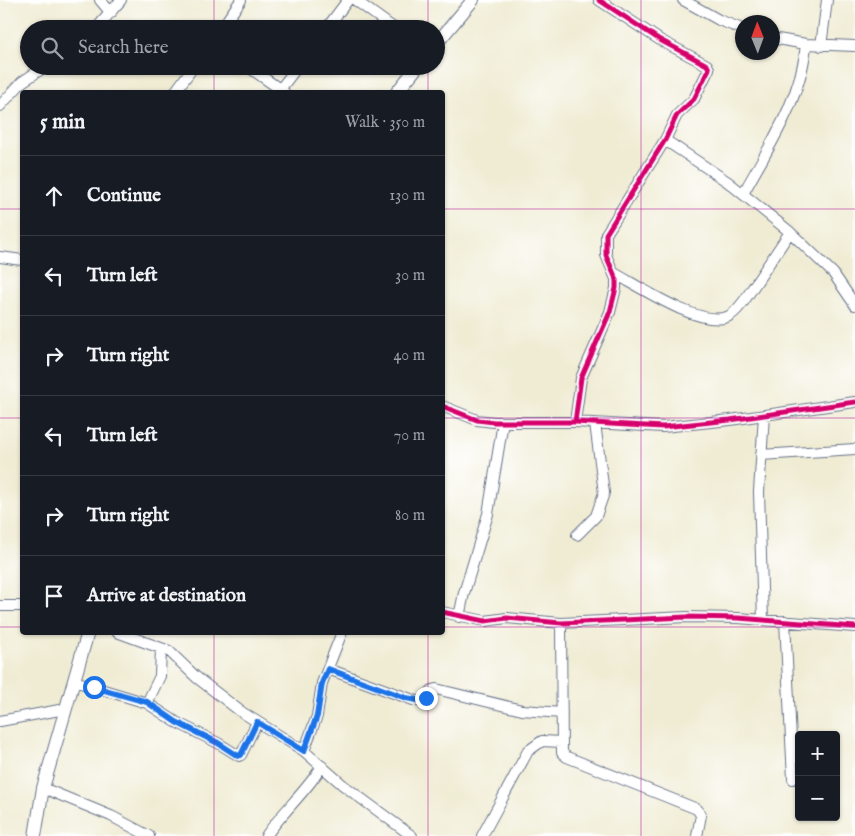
<!DOCTYPE html>
<html lang="en">
<head>
<meta charset="utf-8">
<style>
  body { margin:0; font-family:"IM FELL English",serif; background:#242831; color:#f1f3f6 }
  .controls { position:absolute; right:15px; bottom:15px; display:grid; overflow:hidden; border-radius:5px; box-shadow:0 1px 4px #0004 }
  .controls button { width:45px; height:45px; display:grid; place-items:center; padding:0; border:0; border-bottom:1px solid #363941; background:#171b24; color:#f1f3f6; font:25px sans-serif }
  .compass { position:absolute; left:735px; top:15px; width:45px; height:45px; border-radius:50%; background:#171b24; box-shadow:0 1px 4px #0004; rotate:359deg }
  .stop { position:absolute; width:15px; height:15px; margin:-11px; border:4px solid #1a73e8; border-radius:50%; background:#fff }
  .stop.end { background:#1a73e8; border-color:#fff; box-shadow:0 1px 5px #0008 }
  .list { margin:0; padding:0; list-style:none }
  h2 { display:flex; justify-content:space-between; align-items:center; height:65px; margin:0; padding:0 20px; font-size:21px }
  h2 small { font-size:16px; font-weight:400; color:#9ea1a6 }
  .list li { display:grid; grid-template-columns:32px 1fr auto; gap:15px; align-items:center; box-sizing:border-box; height:80px; padding:0 20px; border-top:1px solid #363941 }
  .list b { display:block; font-size:19px; white-space:nowrap }
  .list em { font-size:16px; font-style:normal; color:#9ea1a6 }
  .icon { flex:none; width:28px; height:28px; fill:none; stroke:currentColor; stroke-width:2; stroke-linecap:round; stroke-linejoin:round }
  .map { position:relative; flex:none; width:855px; height:836px; overflow:hidden }
  .search { position:absolute; background:#171b24; box-shadow:0 1px 4px #0004; left:20px; top:20px; width:425px; height:55px; display:flex; align-items:center; gap:12px; box-sizing:border-box; padding:0 18px; border-radius:28px; color:#9ea1a6; font-size:19px }
  .panel { position:absolute; background:#171b24; box-shadow:0 1px 4px #0004; left:20px; top:90px; width:425px; height:545px; border-radius:5px }
  .map>svg:first-child { display:block }
</style>
</head>
<body>
<div class="map">
<svg width="855" height="836" viewBox="0 0 855 836">
  <rect width="100%" height="100%" fill="#fff"/>
  <filter id="ink" filterUnits="userSpaceOnUse"><feTurbulence type="fractalNoise" baseFrequency=".02" numOctaves="2"/><feDisplacementMap in="SourceGraphic" scale="10" xChannelSelector="R" yChannelSelector="G"/><feConvolveMatrix kernelMatrix="1 2 1 2 8 2 1 2 1" color-interpolation-filters="sRGB"/></filter>
  <filter id="wash" filterUnits="userSpaceOnUse"><feTurbulence type="fractalNoise" baseFrequency=".0096" numOctaves="4" result="noise"/><feDisplacementMap in="SourceGraphic" scale="20" xChannelSelector="R" yChannelSelector="G"/><feGaussianBlur stdDeviation="1.12" result="paint"/><feColorMatrix in="noise" values="0 0 0 0 0 0 0 0 0 0 0 0 0 0 0 0 0 1.4 0 .05"/><feComposite in="paint" operator="in"/></filter>
  <g filter="url(#wash)">
    <rect width="100%" height="100%" fill="#f0ecd4"/>
  </g>
  <g filter="url(#ink)">
    <g fill="none" stroke-linecap="round" stroke-linejoin="round">
      <g stroke="#667187" stroke-width="12">
        <path id="minor" d="M100,0L111,13
          M355,0L395,29
          M683,0L719,20L742,29
          M96,29L121,0
          M221,29L241,0
          M326,29L348,0
          M772,38L806,44L855,46
          M821,46L827,0
          M247,66L284,92
          M175,92L194,66
          M278,92L298,66
          M0,106L22,82L46,66
          M665,140L728,182L790,232L833,273L855,305
          M743,194C768,148 802,98 806,44
          M0,257L22,260
          M614,273C640,287 699,327 727,317C735,314 739,307 744,301L790,232
          M442,406L477,420L494,422H575L663,427L730,420L855,402
          M575,422L581,378L610,312L616,288V279L606,255V234L665,140L677,115L694,99L709,69L707,65L660,40L599,0
          M761,455L855,449
          M577,535L596,516L604,493L595,423
          M0,606H22
          M442,612L485,621L507,618L561,623L686,617L738,618L855,627
          M459,617L464,593L488,514L503,422
          M763,620L759,492L764,415
          M785,621L793,779
          M561,623L562,753L567,757L697,809L701,815L697,836
          M117,632L169,651L196,677L240,711L304,751L343,785L412,836
          M328,669L416,701H423L432,690L436,689L522,710L562,713
          M74,681L147,703L176,722L218,743L239,756L241,755L257,722
          M147,703L160,676L161,648
          M0,721L65,709
          M304,751L317,716L322,683L342,632
          M43,788L111,816L149,836
          M266,836C283,811 306,792 322,766
          M482,836L528,751L542,741L561,742"/>
      </g>
      <g stroke="#667187" stroke-width="14">
        <path id="tertiary" d="M436,44L473,0
          M397,92L418,66
          M35,836L43,788L88,632"/>
      </g>
      <use href="#minor" stroke="#fff" stroke-width="10"/>
      <use href="#tertiary" stroke="#fff" stroke-width="12"/>
      <g stroke="#fff" stroke-width="8">
        <path id="cycleway" d="M442,406L477,420L494,422H575L663,427L730,420L855,402
          M575,422L581,378L610,312L616,288V279L606,255V234L665,140L677,115L694,99L709,69L707,65L660,40L599,0
          M442,612L485,621L507,618L561,623L686,617L738,618L855,627"/>
      </g>
      <use href="#cycleway" stroke="#d6006c" stroke-width="5"/>
    </g>
  </g>
  <g fill="none" stroke-linecap="round" stroke-linejoin="round" filter="url(#ink)">
    <path stroke="#1a73e8" stroke-width="6" d="M94,687L147,702L176,722L218,743L238,756L241,755L257,722L304,751L317,716L322,683L328,669L406,698L423,701L426,698"/>
  </g>
  <path fill="none" stroke="#b5179e" stroke-width="1" stroke-opacity="0.55" d="M214,0V29M428,0V29M641,0V836M214,66V92M428,66V92M0,209H22M442,209H855M0,418H22M442,418H855M0,627H22M442,627H855M214,632V836M428,632V836"/>
</svg>
<div class="controls">
<button>+</button>
<button>−</button>
</div>
<svg class="compass" viewBox="-18 -18 36 36"><path d="M0-13l5 13h-10z" fill="#e53935"/><path d="M0 13l5-13h-10z" fill="#9ea1a6"/></svg>
<div class="stop" style="left:94px;top:687px"></div>
<div class="stop end" style="left:426px;top:698px"></div>
<div class="search"><svg class="icon" aria-label="search" viewBox="0 0 24 24"><circle cx="10" cy="10" r="6"/><path d="M15 15l6 6"/></svg>Search here</div>
<section class="panel">
<h2>5 min<small>Walk · 350 m</small></h2>
<ul class="list">
<li><svg class="icon" aria-label="ahead" viewBox="0 0 24 24"><path d="M12 20V5M6 11l6-6 6 6"/></svg><div><b>Continue</b></div><em>130 m</em></li>
<li><svg class="icon" aria-label="left" viewBox="0 0 24 24"><path d="M17 20v-9H6M10 6l-5 5 5 5"/></svg><div><b>Turn left</b></div><em>30 m</em></li>
<li><svg class="icon" aria-label="right" viewBox="0 0 24 24"><path d="M7 20v-9h11M14 6l5 5-5 5"/></svg><div><b>Turn right</b></div><em>40 m</em></li>
<li><svg class="icon" aria-label="left" viewBox="0 0 24 24"><path d="M17 20v-9H6M10 6l-5 5 5 5"/></svg><div><b>Turn left</b></div><em>70 m</em></li>
<li><svg class="icon" aria-label="right" viewBox="0 0 24 24"><path d="M7 20v-9h11M14 6l5 5-5 5"/></svg><div><b>Turn right</b></div><em>80 m</em></li>
<li><svg class="icon" aria-label="arrive" viewBox="0 0 24 24"><path d="M6 21V4h12l-3 4 3 4H6"/></svg><div><b>Arrive at destination</b></div></li>
</ul>
</section>
</div>
</body>
</html>
